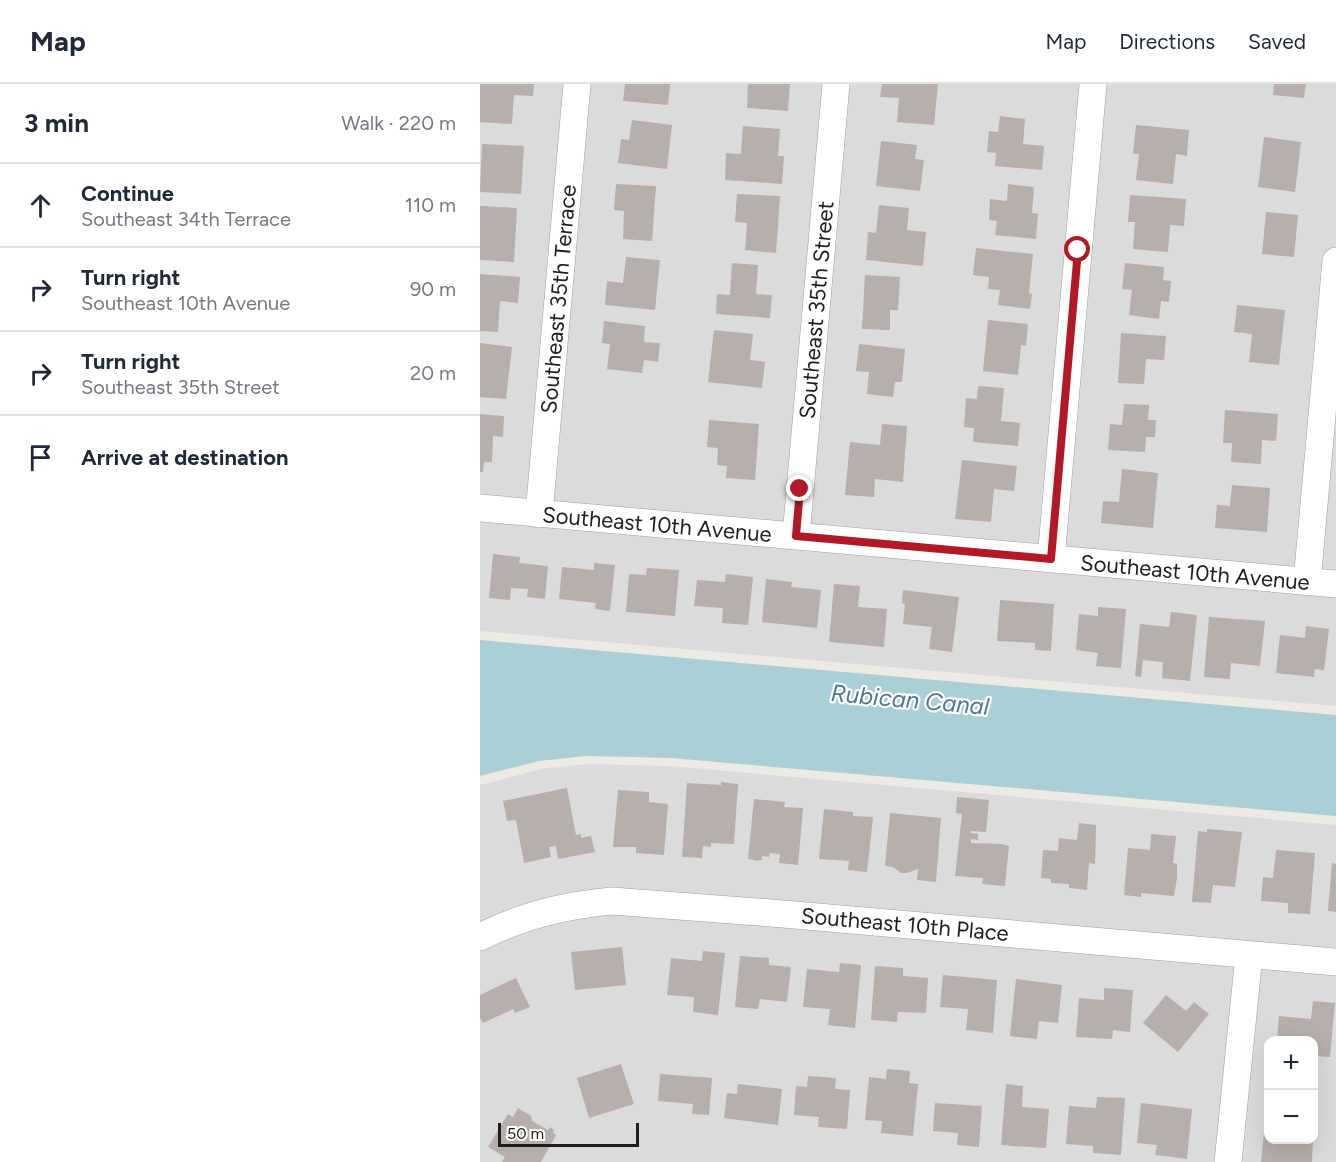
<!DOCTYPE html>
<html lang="en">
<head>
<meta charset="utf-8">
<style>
  body { margin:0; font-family:Figtree,sans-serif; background:#f6f6f7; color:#1f2937 }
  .controls { position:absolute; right:18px; bottom:18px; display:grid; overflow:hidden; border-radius:12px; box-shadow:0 6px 24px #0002 }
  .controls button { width:54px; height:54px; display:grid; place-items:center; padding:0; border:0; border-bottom:2px solid #e0e1e3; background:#fff; color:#1f2937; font:30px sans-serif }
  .scale { position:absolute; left:18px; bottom:15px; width:141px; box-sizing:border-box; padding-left:6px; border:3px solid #1e1e1e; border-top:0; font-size:16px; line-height:21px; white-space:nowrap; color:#1e1e1e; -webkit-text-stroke:4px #fff; paint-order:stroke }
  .stop { position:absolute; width:18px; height:18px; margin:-14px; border:4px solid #b21924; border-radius:50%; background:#fff }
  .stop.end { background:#b21924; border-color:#fff; box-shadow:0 2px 6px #0008 }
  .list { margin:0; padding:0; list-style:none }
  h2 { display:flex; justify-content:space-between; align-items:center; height:78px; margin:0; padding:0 24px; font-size:26px }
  h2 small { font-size:20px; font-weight:400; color:#747a83 }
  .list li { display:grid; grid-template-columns:39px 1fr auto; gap:18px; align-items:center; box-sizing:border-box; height:84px; padding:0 24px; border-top:2px solid #e0e1e3 }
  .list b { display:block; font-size:22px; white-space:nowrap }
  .list p { margin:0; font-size:20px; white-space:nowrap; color:#747a83 }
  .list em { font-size:20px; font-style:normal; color:#747a83 }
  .icon { flex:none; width:33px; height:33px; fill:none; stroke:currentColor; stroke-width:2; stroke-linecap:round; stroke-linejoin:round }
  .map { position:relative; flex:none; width:856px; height:1078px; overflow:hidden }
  header { display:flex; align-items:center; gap:36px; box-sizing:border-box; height:84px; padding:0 30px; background:#fff; border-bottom:2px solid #e0e1e3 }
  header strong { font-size:28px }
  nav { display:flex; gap:33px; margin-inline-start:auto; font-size:21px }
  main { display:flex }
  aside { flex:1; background:#fff }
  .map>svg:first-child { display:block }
</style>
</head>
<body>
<header>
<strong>Map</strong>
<nav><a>Map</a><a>Directions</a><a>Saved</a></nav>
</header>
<main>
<aside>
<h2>3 min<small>Walk · 220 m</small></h2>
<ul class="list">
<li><svg class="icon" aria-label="ahead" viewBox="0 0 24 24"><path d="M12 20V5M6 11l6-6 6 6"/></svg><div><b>Continue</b><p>Southeast 34th Terrace</p></div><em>110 m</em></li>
<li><svg class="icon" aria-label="right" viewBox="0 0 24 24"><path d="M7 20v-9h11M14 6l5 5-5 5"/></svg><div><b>Turn right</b><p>Southeast 10th Avenue</p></div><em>90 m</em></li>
<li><svg class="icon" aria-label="right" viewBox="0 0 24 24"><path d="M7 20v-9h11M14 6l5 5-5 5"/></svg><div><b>Turn right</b><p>Southeast 35th Street</p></div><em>20 m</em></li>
<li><svg class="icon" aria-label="arrive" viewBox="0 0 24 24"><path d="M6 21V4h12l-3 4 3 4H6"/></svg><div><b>Arrive at destination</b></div></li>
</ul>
</aside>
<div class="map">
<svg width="856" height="1078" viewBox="0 0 856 1078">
  <rect width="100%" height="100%" fill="#edeae5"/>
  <path fill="#dcdbdb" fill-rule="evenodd" d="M0,0H856V622L0,547Z
    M107,680L190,682L856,741V1078H0V701L61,685ZM788,956H834V1056H788Z"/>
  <path fill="#abcfd6" d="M0,556L856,631V732L191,674L106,672L59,677L0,692Z"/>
  <path fill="#b6afab" d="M0,0H54L53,12L34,11L32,40L0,38Z
    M145,0H190L188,21L143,17Z
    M268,0H310L308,27L267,24Z
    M402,0H458L454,41L417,38L419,14L400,13Z
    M794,0H826L824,14L793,11Z
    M520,32L545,35L543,60L564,62L562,86L515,82L516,69L507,68L509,47L518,48Z
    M152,36L192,41L187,85L138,79L141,55L149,56Z
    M656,41L709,46L707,72L696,70L693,100L656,96L659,70H653Z
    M263,42L300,45L298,72H304L302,100L245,96L246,69L261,70Z
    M784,53L821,58L815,108L778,103Z
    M401,57L437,61L435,75L444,76L440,107L396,102Z
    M2,60L44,62L41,110L0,108Z
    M136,100L176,102L172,157L143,155L144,127L134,126Z
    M528,100L554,103L552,129L558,130L556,155L515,151L517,137L509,136L510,115L527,117Z
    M257,110L300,112L296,169L265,166L267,139L255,138Z
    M650,111L706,115L704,142L690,141L688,168L653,165L655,138H648Z
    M399,121L429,124L427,146L446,148L443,182L386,176L388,148L396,149Z
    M0,122L37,124L34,178L0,176Z
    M786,128L818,131L814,173L782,170Z
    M496,164L553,170L549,209L552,210L550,225L518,221L520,206L508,205L509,193L493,191Z
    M146,173L180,176L175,226L125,221L127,197L143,199Z
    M252,179L278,181L276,210L292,211L290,234L236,230L237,210L250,211Z
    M645,179L684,183L683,196L691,197L689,218L681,217L679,235L649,231L652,206L642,205Z
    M0,190L40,193L38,219L20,217L18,248L0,247Z
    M385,191L420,193L418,226H410V246L382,245Z
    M757,221L805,226L799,281L769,278L772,250L754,248Z
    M508,236L548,240L546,262L541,261L538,291L503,287Z
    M124,237L165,242L164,258L180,259L178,278L164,276L162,289L127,285L130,260L122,259Z
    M234,246L273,250L270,276L285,278L282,304L228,298Z
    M641,249L686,252L684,276L666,275L664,300L638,299Z
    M0,259L32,263L26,315L0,313Z
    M379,260L425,265L422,298H415L413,313L387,310L389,288L376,287Z
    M498,302L524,304L521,337L540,339L538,362L493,358L494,344L484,343L486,314L497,315Z
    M644,320L669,321L668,336H676L675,353H666L665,368L628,366L630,340L642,341Z
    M745,326L798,330L796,357L782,356L781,380L751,378L752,359H743Z
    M0,330L24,332L23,353L13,352L12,378H4L3,388H0Z
    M229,336L279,340L275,396L246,394L247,382L237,381L238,364L227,363Z
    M402,340L427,342L423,398L395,395L394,413L365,411L370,358L400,361Z
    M482,376L537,382L534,407L514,405L511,438L475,435Z
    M642,385L678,389L673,444L621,439L623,417L639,418Z
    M752,401L790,404L787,448L735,444L737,421L750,422Z
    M13,470L40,473L39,479L68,482L65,515L47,513L48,505L31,504L30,516L9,514Z
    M114,479L135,481L130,527L115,525L116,519L79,515L82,483L114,486Z
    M167,484L199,486L195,532L146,528L149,490L166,491Z
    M246,490L273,493L268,541L242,539L243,524L214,522L217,496L245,498Z
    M286,495L312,498L311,503L341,506L337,544L282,538Z
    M354,500L380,502L378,523L407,525L404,563L349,558Z
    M423,506L479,513L472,568L449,565L452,543L423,540L425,520L422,519Z
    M520,516L574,520L571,567L555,566V559L517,557Z
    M618,523L646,525L641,584L616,582L618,569L596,566L599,530L618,532Z
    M691,528L717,531L710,597L682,594L683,578L663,576L661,593L655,592L660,540L689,543Z
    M729,533L785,537L780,582L751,579L750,595L724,593Z
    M826,542L849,545L844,586L835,585L834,593L796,589L800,551L825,554Z
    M241,698L258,700L254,760L231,759V763L223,762L222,774L202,773L207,699L241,701Z
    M87,704L96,751L101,750V754L111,752L115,768L78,775L76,762L69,763L71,773L44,779L36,736L27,737L23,717Z
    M138,706L169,708V718L188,720L184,771L156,769V763H133Z
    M477,713L509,716L506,748L491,747V749L498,750V756L491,755V759L522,760L529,762L525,802L502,800L503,794L475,792L482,730L476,729Z
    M274,715L305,718L304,723L323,724L318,781L299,779L300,770L290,769L289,773L282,772V776H279V777L268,775Z
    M344,725L373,728V732L393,733L387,788L368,786L369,777L339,775Z
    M410,729L461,734L456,798L437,796L438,785L427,789H421L413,783L405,782Z
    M599,739L616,741L615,780L609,779L607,806L589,804V800L571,799V795L561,794L563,766L578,767L579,754L597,756Z
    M727,745L762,748L755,803L733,801L731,819L712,818L718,747L727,748Z
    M671,750L696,752L693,779L697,780V794L694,812L661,809V813L644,811L648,764L670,766Z
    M796,766L835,769L830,830L808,829V819L781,817L783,793L793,794Z
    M852,779L856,780V828L848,827Z
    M142,863L146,901L95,906L91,868Z
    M223,867L245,869L238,931L213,928L214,913L187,911L191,874L222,877Z
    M260,872L289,874V881L311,883L307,918L280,915L278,925L255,923Z
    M360,879L381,881L375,944L348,941L350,925L323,923L327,885L359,888Z
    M395,882L423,884V892L448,894L446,929L418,928L417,938L391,936Z
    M463,891L517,896L513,949L486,946L488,925L460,923Z
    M36,894L50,923L35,929L33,925L3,939L0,933V911Z
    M536,895L582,901L578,939L559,937L557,955L530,952Z
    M624,904L653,906L650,948L633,946L632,955L596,953L599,914L624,916Z
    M686,911L706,927L714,918L729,930L698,968L663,939Z
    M833,917L855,919L850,973L834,972V956H797L799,932L831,935Z
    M141,980L154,1020L109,1034L97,994Z
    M407,985L430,987L429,999L438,1000L433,1052L401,1049L402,1037L385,1036L389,993L406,995Z
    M180,990L232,994L229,1031L212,1030L213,1020L178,1017Z
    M328,992L356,994L355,1005L370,1006L367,1045L338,1043L339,1033L314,1031L316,1002L327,1003Z
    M258,1000L302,1005L298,1041L244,1034L247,1009L257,1010Z
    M526,1000L543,1002L542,1023L569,1025L566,1064L521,1061Z
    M617,1013L645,1014L641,1071L613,1069V1062L586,1060L589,1022L616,1024Z
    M455,1019L502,1022L499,1063L477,1061L478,1049L453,1047Z
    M661,1019L712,1025L707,1075L675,1071L677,1061L657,1059Z
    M38,1024L51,1032L52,1037L68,1046L70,1043L74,1046L73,1049L76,1051L61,1078H22L25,1073L8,1063L28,1030L33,1033Z
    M785,1038H788V1056H833L832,1078H781Z"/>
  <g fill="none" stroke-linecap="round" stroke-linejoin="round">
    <g stroke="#9f9f9f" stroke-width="28">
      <path id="minor" d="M0,424L856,500
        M59,430L97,0
        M316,452L356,0
        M571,475L613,0
        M827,498L856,177
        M0,853C41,832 86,821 132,817L303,830L856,878
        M748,1078L769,871"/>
    </g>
    <use href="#minor" stroke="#fff" stroke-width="27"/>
  </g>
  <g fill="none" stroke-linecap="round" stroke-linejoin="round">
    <path stroke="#b21924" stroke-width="8" d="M320,405L316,452L571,475L598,166"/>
  </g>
  <g text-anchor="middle" stroke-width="4.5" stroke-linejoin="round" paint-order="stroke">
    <g font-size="22" fill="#1e1e1e" stroke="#fff">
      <text transform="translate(78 215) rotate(-85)" y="8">Southeast 35th Terrace</text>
      <text transform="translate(336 226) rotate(-85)" y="8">Southeast 35th Street</text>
      <text transform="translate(177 440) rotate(5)" y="8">Southeast 10th Avenue</text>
      <text transform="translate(715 488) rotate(5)" y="8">Southeast 10th Avenue</text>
      <text transform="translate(425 840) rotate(5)" y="8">Southeast 10th Place</text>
    </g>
    <g font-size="24" font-style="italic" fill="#4f7693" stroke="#fff">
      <text transform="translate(430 616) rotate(5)" y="8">Rubican Canal</text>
    </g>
  </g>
</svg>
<div class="controls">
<button>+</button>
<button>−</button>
</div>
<div class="scale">50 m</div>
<div class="stop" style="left:598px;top:166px"></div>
<div class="stop end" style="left:320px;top:405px"></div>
</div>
</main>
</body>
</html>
